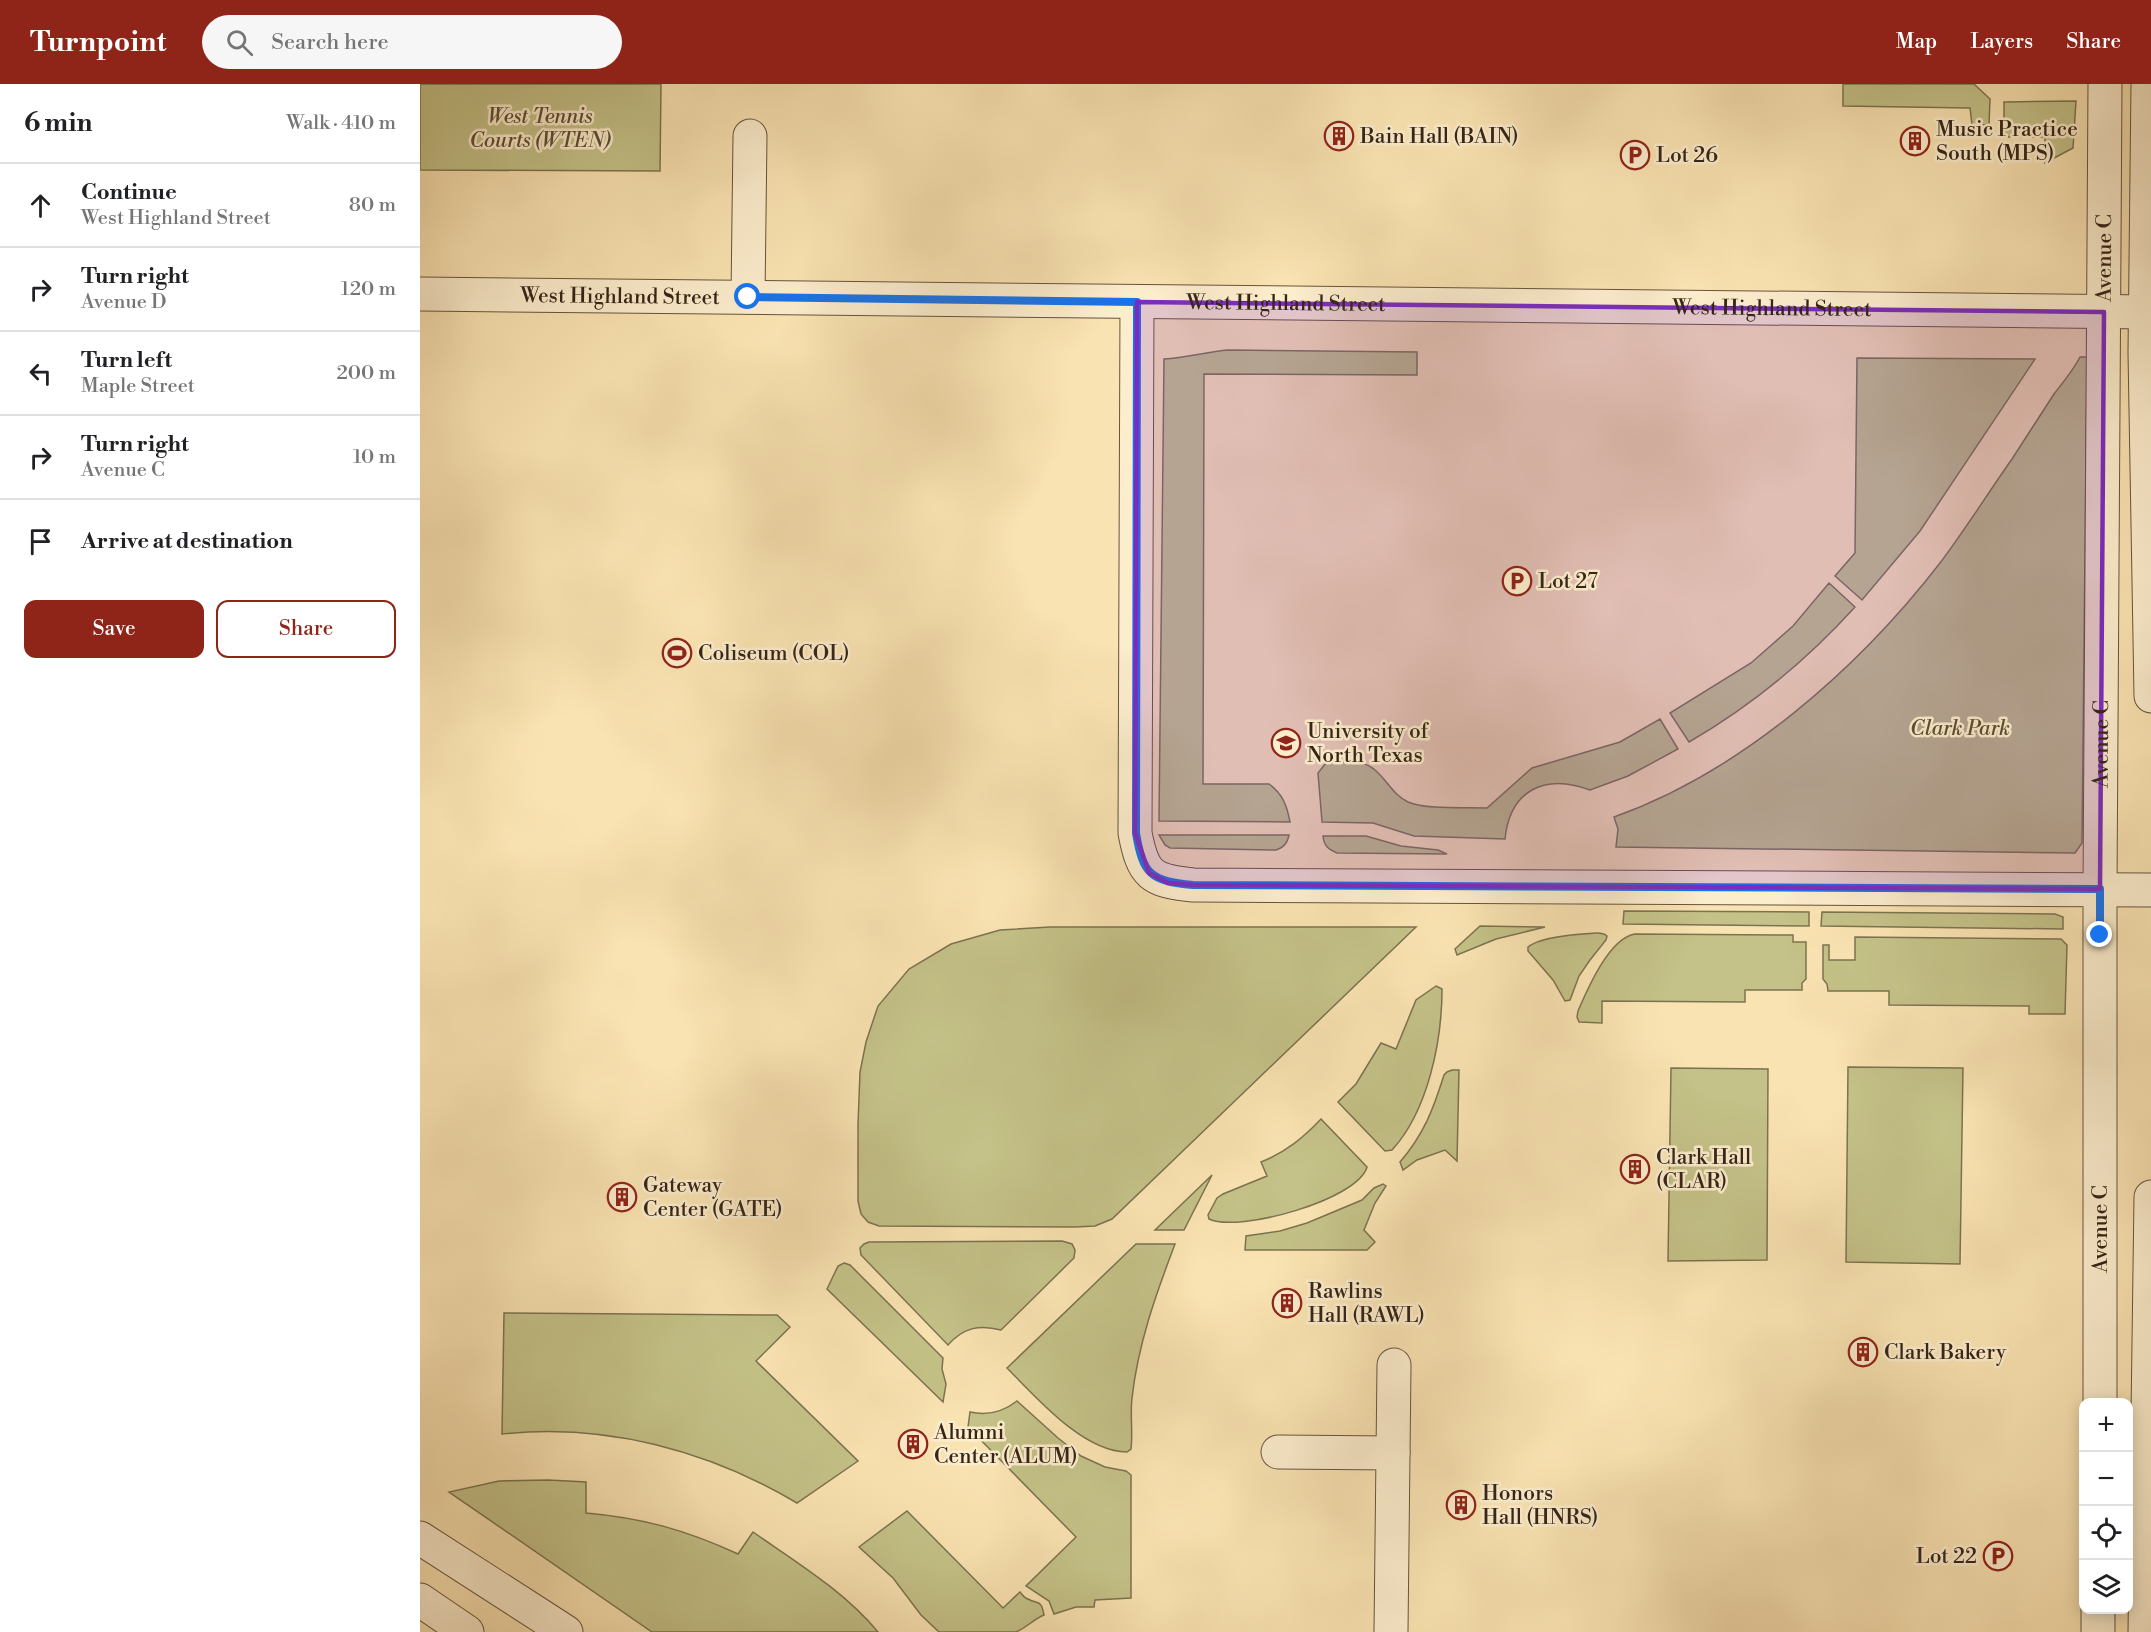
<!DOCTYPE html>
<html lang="en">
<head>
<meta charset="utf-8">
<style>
  body { margin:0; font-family:"Libre Bodoni",serif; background:#f6f6f6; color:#202124 }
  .controls { position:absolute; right:18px; bottom:18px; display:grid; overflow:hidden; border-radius:12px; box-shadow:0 3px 15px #0003 }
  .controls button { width:54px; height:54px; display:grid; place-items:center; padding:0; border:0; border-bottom:2px solid #e0e0e0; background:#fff; color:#202124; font:30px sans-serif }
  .stop { position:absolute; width:18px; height:18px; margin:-14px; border:4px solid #1a73e8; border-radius:50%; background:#fff }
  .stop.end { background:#1a73e8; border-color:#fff; box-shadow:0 2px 6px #0008 }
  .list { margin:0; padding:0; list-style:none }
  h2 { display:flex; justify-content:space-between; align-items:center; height:78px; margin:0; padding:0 24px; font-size:26px }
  h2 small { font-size:20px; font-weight:400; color:#757577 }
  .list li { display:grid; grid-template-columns:39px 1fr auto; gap:18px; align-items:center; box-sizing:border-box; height:84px; padding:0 24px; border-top:2px solid #e0e0e0 }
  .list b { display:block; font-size:22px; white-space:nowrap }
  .list p { margin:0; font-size:20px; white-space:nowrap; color:#757577 }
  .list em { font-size:20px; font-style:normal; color:#757577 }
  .actions { display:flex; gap:12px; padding:18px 24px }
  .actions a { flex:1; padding:14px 0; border:2px solid #8f2418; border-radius:12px; text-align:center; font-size:21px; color:#8f2418 }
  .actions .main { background:#8f2418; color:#fff }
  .icon { flex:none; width:33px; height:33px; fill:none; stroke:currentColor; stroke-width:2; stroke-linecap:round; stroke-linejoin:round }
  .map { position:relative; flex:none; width:1731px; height:1548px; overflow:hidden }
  header { display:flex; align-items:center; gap:36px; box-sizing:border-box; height:84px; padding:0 30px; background:#8f2418; color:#fff }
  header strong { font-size:28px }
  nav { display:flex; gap:33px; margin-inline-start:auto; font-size:21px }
  .search { width:420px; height:54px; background:#f6f6f6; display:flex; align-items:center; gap:15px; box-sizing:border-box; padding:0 21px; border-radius:33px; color:#757577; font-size:22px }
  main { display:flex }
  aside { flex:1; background:#fff }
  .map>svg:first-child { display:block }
</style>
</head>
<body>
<header>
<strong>Turnpoint</strong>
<div class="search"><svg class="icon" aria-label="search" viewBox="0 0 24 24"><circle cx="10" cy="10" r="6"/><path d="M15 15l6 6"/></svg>Search here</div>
<nav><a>Map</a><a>Layers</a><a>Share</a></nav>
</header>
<main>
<aside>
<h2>6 min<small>Walk · 410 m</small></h2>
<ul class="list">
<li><svg class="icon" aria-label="ahead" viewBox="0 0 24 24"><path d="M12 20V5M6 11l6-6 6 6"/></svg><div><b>Continue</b><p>West Highland Street</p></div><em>80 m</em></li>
<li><svg class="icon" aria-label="right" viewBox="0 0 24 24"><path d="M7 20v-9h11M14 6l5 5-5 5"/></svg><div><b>Turn right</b><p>Avenue D</p></div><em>120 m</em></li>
<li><svg class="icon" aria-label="left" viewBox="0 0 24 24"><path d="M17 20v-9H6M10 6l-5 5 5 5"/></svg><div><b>Turn left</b><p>Maple Street</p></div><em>200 m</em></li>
<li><svg class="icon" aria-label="right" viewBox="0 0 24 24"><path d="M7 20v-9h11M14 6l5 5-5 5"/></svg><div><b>Turn right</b><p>Avenue C</p></div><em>10 m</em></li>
<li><svg class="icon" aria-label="arrive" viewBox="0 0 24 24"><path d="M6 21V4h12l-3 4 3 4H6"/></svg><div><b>Arrive at destination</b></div></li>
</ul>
<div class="actions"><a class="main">Save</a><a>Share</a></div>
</aside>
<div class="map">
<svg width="1731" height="1548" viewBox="0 0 1731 1548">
  <rect width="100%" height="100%" fill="#fae3b2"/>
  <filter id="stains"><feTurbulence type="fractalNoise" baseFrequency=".00333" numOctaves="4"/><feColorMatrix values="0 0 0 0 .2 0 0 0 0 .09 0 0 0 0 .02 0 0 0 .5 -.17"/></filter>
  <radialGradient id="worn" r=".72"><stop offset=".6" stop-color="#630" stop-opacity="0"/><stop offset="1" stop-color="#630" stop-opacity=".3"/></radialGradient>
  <path fill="#c4c288" stroke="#7c7350" stroke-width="1.5" d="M0,0H241L240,87L0,86Z
    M1423,0H1554L1570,15L1569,41H1552L1550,24L1423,22Z
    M1656,17L1653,64L1625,79V53H1584V18Z
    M808,266L997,268V291L784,290L783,700H849C863,710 867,722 870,738L739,737L744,275C766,274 786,268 808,266Z
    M1660,273H1667L1662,759L1655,769L1196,763L1198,745L1194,733C1321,688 1438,585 1520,479C1545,446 1568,409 1592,375C1606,353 1620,332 1634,310C1643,298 1653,287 1660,273Z
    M1437,274L1615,275L1500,447L1442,516L1415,492L1435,469Z
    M1409,499L1435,523C1387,576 1331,622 1269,658L1250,629L1331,579L1373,542Z
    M1240,635L1258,665L1208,692L1170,706C1125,689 1090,706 1085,755L994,752L953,739L902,738L898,689L906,679C921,677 943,675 955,686C967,696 973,711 988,718C1007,726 1046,723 1067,724L1112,684L1200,658Z
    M739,751H869C867,760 864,763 856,766L750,764L745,761Z
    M903,752H946L981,762L1018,766L1027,770L917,769C908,765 904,762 903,752Z
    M1204,827L1389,828V842L1203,840Z
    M1402,828L1635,830L1643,833V845L1401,842Z
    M1060,842L1125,843L1076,855L1037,871L1035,865Z
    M630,843H996L692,1135L675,1142L654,1143L459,1142L448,1138L441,1130L438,1117V1040L440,988L446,958L458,922L489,885L531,860L580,846Z
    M1178,849L1184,850L1187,852L1186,856L1170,876L1159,892L1150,916L1145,917L1133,896L1108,867V863C1121,852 1161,850 1178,849Z
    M1215,850L1373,851V858H1386V895L1382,899V906H1325V918L1182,917V939L1159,938L1157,933L1158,927C1167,906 1189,854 1215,850Z
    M1435,853L1641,855L1647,861L1645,930H1609V922L1469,921V907H1408L1407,900L1403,895V861H1409V876H1435Z
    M1016,902L1022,905C1022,957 1008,1027 972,1066L965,1067L918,1018L936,1000L961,959L976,965L996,916Z
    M1428,983L1543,984L1540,1180L1426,1178Z
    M1251,984L1348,985L1347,1176L1248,1177Z
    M1032,986H1039L1037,1077L1025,1066L997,1076L983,1086L980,1078C1004,1050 1013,1026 1024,991L1027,988Z
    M901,1035L947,1083C938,1116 818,1149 789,1135L788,1131L797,1114L803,1110L847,1092L841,1078C866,1068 883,1054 901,1035Z
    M792,1091L764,1146H735Z
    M963,1100L966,1102L955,1119L944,1146L955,1158L947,1166H825L826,1152L860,1147L887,1139L942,1116L954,1104Z
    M642,1157L652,1160L655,1166L654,1174L581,1246C559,1240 543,1244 528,1261L441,1171L440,1164L444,1160L449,1158Z
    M716,1160H755C736,1210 718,1260 712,1314C710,1331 713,1348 711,1365L707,1368C663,1368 616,1313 587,1284Z
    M424,1179L430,1181L523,1274L522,1285L526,1300L523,1318L407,1205L418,1182Z
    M84,1229L357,1231L370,1243L336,1277L438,1377L377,1419C288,1366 185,1339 82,1350Z
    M597,1317L638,1354L661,1372L685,1383L706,1387L711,1391V1514L675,1516L674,1523H656L634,1530L629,1517L606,1502L656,1453L548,1343L550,1328C568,1332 583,1328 597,1317Z
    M128,1396L166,1398V1429C223,1434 266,1446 318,1470L333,1448C376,1478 424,1507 458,1548H232L29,1408L79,1397Z
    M487,1427L583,1524L600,1508C602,1510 604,1514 608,1515C619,1521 621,1515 624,1531C614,1535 606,1544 596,1548H519L501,1531L473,1494L439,1463Z"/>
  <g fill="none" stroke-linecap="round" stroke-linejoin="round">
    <g stroke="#66543e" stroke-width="35">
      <g id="minor">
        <path d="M1728,0L1725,268L1731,612"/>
        <path id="s1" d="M0,210L1731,228"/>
        <path d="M328,213L330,52"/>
        <path d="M717,218L715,749C723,791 731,797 773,801L1731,806"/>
        <path id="s2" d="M1680,1318V805L1685,0"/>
        <path d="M858,1368L973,1369"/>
        <path d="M0,1454L146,1548"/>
        <path d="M0,1516L47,1548"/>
        <path d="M1678,1526V1548"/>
        <path d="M971,1548L974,1281"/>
        <path d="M1725,1548L1731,1113"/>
      </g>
    </g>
    <use href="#minor" stroke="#fcedcd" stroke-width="33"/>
  </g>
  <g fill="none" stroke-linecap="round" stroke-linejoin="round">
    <path stroke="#1a73e8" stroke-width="8" d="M328,213L717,218L716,749C723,791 731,797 773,801L1680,805V851"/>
  </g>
  <path fill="#7b2cbf" fill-opacity="0.2" stroke="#7b2cbf" stroke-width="4.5" stroke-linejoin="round" d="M717,218L1684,228L1680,805L773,801L748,799L729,789L715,749Z"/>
  <defs>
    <g id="building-ring" transform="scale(1.5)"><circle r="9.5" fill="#fcedcd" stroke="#8f2418" stroke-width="1.5"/><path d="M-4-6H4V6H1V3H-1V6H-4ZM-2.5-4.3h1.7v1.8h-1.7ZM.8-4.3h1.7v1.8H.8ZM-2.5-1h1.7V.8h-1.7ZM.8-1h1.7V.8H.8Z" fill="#8f2418"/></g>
    <g id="parking-ring" transform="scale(1.5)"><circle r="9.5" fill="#fcedcd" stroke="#8f2418" stroke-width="1.5"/><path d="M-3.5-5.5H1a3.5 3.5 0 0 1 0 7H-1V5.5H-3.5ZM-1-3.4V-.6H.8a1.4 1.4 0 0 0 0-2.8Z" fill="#8f2418"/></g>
    <g id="stadium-ring" transform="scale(1.5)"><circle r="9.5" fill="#fcedcd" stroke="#8f2418" stroke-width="1.5"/><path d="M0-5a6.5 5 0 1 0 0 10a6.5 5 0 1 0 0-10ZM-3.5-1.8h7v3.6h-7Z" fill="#8f2418"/></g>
    <g id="university-ring" transform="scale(1.5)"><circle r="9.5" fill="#fcedcd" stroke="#8f2418" stroke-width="1.5"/><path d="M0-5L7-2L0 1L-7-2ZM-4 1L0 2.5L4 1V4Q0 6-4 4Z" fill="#8f2418"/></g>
  </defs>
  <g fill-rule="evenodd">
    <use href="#building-ring" x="919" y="52"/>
    <use href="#building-ring" x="1495" y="57"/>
    <use href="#parking-ring" x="1215" y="71"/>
    <use href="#parking-ring" x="1097" y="497"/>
    <use href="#stadium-ring" x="257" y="569"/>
    <use href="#university-ring" x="866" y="659"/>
    <use href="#building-ring" x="1215" y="1085"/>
    <use href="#building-ring" x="202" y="1113"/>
    <use href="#building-ring" x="867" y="1219"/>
    <use href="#building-ring" x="1443" y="1268"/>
    <use href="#building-ring" x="493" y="1360"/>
    <use href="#building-ring" x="1041" y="1421"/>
    <use href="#parking-ring" x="1578" y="1472"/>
  </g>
  <g text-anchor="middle" stroke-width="5" stroke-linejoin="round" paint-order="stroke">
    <g font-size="21" font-style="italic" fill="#594c34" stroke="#fcedcd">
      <text x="120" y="39">West Tennis<tspan x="120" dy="24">Courts (WTEN)</tspan></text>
      <text x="1540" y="651">Clark Park</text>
    </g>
    <g font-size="21" fill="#352418" stroke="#fcedcd" text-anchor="start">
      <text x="1516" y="52">Music Practice<tspan x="1516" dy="24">South (MPS)</tspan></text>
      <text x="940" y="59">Bain Hall (BAIN)</text>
      <text x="1236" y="78">Lot 26</text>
      <text x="1118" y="504">Lot 27</text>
      <text x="278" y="576">Coliseum (COL)</text>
      <text x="887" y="654">University of<tspan x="887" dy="24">North Texas</tspan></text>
      <text x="1236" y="1080">Clark Hall<tspan x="1236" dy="24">(CLAR)</tspan></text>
      <text x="223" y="1108">Gateway<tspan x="223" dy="24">Center (GATE)</tspan></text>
      <text x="888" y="1214">Rawlins<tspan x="888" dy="24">Hall (RAWL)</tspan></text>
      <text x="1464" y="1275">Clark Bakery</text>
      <text x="514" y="1355">Alumni<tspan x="514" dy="24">Center (ALUM)</tspan></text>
      <text x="1062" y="1416">Honors<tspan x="1062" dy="24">Hall (HNRS)</tspan></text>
      <text x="1557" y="1479" text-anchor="end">Lot 22</text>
    </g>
    <g font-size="21" fill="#352418" stroke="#fcedcd">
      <text dy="7" stroke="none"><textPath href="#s2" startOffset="1144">Avenue C</textPath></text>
      <text dy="7" stroke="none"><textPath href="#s1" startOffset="200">West Highland Street</textPath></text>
      <text dy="7" stroke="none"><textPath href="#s1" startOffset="866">West Highland Street</textPath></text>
      <text dy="7" stroke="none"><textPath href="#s1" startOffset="1352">West Highland Street</textPath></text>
      <text dy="7" stroke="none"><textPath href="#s2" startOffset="658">Avenue C</textPath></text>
      <text transform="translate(1680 1145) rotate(-90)" y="7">Avenue C</text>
    </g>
  </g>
  <rect width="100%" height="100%" filter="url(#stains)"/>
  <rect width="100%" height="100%" fill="url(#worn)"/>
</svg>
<div class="controls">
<button>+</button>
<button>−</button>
<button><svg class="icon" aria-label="locate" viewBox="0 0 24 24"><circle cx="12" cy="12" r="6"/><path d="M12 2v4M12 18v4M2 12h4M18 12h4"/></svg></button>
<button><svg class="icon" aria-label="layers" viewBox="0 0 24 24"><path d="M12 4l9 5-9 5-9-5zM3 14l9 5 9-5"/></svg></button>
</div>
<div class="stop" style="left:328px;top:213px"></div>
<div class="stop end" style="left:1680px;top:851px"></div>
</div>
</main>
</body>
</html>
